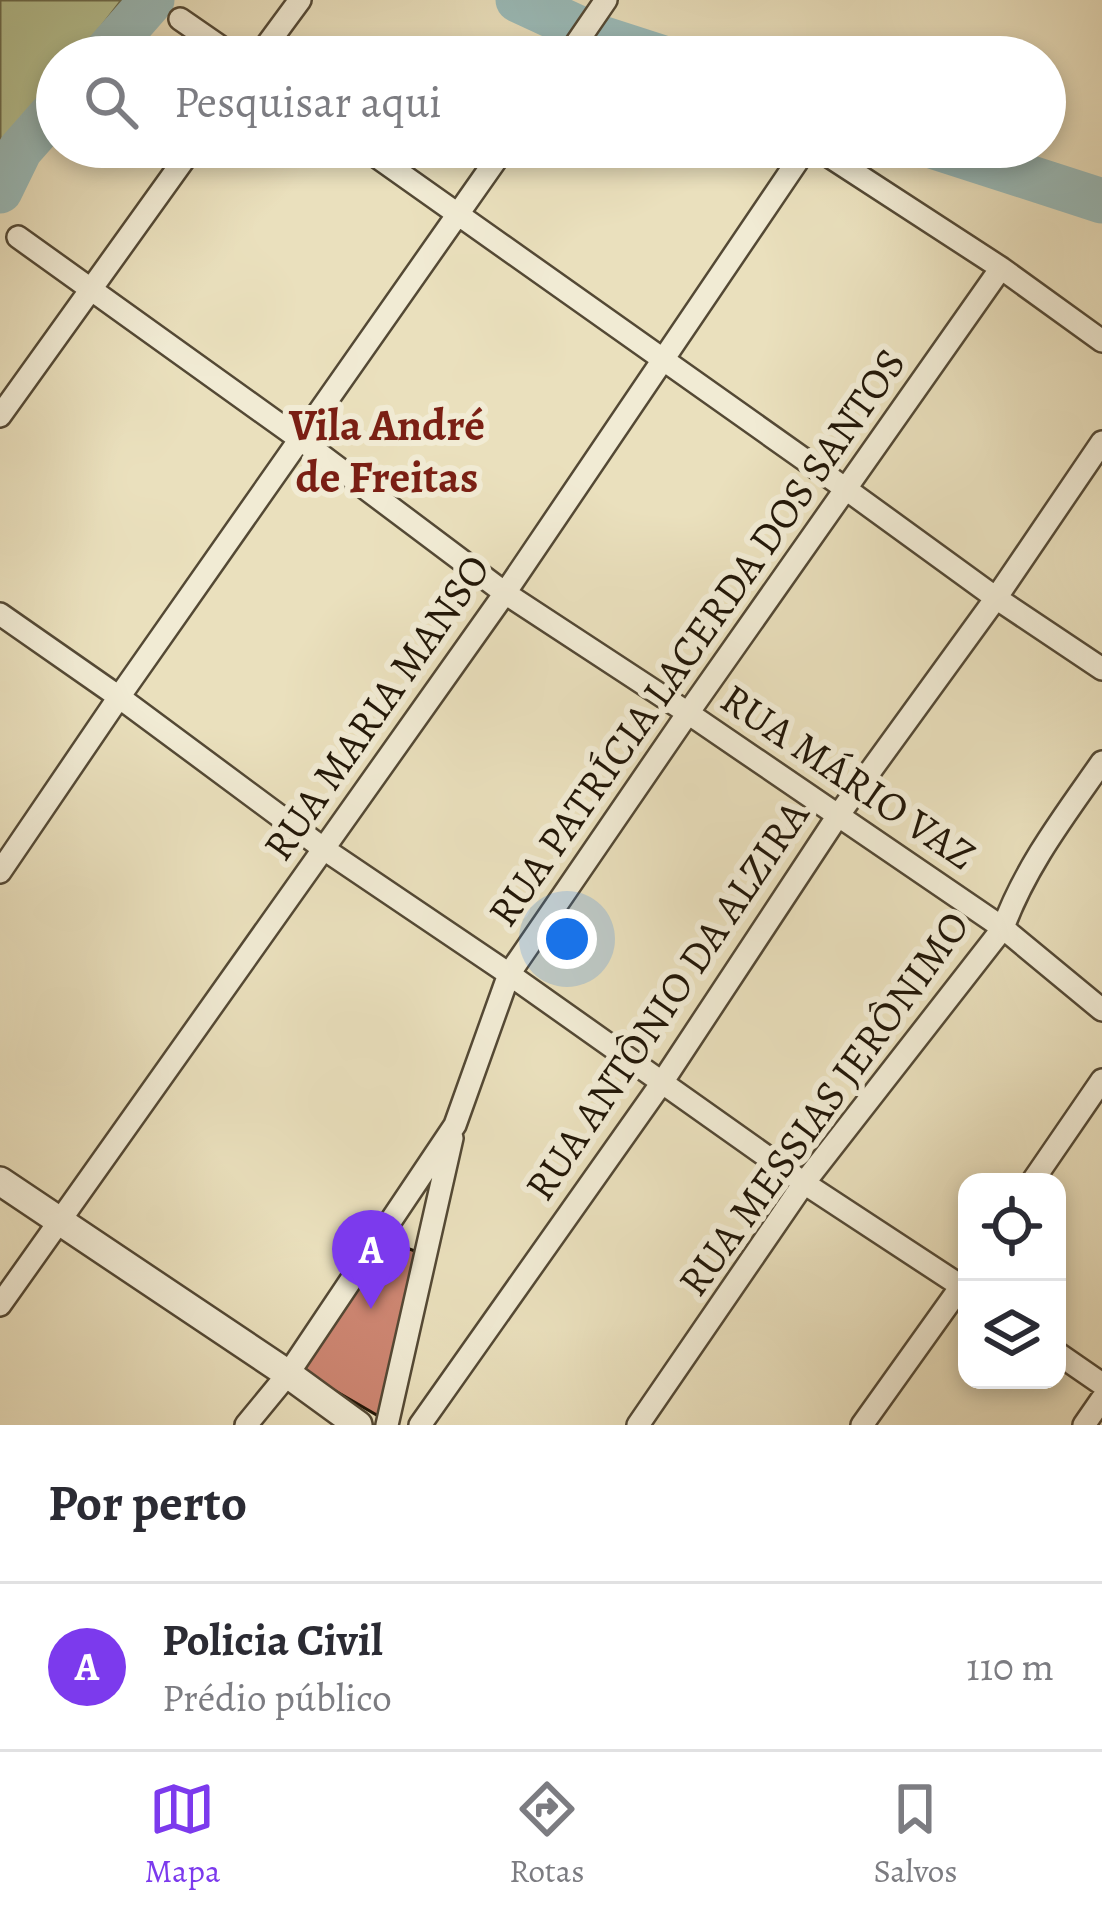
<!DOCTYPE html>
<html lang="pt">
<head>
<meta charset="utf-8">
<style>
  body { margin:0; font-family:Alegreya,serif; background:#f7f7f7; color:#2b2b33 }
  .controls { position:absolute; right:36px; bottom:36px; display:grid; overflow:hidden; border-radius:24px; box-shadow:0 6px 18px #0003 }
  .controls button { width:108px; height:108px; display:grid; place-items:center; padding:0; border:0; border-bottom:3px solid #e1e1e2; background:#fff; color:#2b2b33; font:60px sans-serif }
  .you { position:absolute; left:567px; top:939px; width:42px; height:42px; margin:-30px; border:9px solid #fff; border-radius:50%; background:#1a73e8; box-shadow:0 0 0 18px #1a73e833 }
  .badge { display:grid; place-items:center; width:78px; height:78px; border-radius:50%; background:#7c3aed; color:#fff; font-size:39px; font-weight:700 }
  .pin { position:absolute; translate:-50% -99px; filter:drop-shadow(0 3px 6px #0008) }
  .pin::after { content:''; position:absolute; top:63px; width:42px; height:36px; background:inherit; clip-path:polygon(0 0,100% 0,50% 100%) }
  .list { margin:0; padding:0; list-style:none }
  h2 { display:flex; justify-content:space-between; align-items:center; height:156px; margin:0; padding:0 48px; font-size:51px }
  h2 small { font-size:39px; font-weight:400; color:#7c7c81 }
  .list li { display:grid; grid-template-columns:78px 1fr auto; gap:36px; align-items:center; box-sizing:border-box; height:168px; padding:0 48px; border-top:3px solid #e1e1e2 }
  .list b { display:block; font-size:45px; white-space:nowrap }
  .list p { margin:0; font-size:39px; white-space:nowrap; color:#7c7c81 }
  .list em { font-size:39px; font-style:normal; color:#7c7c81 }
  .icon { flex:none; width:66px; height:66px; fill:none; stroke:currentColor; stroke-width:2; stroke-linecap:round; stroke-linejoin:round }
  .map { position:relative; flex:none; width:1102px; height:1425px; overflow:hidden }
  .search { position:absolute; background:#fff; box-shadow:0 6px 18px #0003; left:36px; right:36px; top:36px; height:132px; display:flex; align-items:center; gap:30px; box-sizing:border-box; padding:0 42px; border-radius:66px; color:#7c7c81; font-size:45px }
  .sheet { height:324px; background:#fff }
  nav { display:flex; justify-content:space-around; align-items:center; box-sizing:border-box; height:168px; border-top:3px solid #e1e1e2; background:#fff; font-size:33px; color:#7c7c81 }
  nav a { display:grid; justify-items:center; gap:6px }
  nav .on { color:#7c3aed }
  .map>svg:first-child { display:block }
</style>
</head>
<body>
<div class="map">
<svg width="1102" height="1425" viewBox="0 0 1102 1425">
  <rect width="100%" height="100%" fill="#eae0bd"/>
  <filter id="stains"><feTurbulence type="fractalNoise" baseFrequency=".00167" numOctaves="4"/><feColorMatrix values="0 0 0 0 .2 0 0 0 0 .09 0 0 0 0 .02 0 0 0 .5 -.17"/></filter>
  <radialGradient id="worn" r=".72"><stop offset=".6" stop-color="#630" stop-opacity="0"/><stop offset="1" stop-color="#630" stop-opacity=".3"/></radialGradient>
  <path fill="#b6c292" stroke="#6c6c4d" stroke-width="3" d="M0,0H122L78,57H57V85L0,160Z"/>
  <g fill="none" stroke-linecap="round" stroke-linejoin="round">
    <path stroke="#9abbb9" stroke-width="45" d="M518,0L598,37L660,57
      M102,57L152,0
      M935,147L1102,201
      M0,191L20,150L57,108"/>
  </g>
  <path fill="#cd8672" stroke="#221708" stroke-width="3" d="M385,1240L415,1251L387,1421L296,1368Z"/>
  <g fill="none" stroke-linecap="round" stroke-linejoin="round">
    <g stroke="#544935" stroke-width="26">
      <path id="minor" d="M180,19L235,57
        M258,57L300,0
        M567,57L606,0
        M363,147L846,489L996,598L1102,669
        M815,147L1001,268L1102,341
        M18,237L301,440L505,593L688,713L1003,928L1102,1010
        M0,416L193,147
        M0,614L119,697L324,849L509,974L804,1183L967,1290
        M0,872L119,697L505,147
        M1032,1182L1102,1080
        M0,1305L505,593L807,147
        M1057,1353L1102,1384
        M246,1425L288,1374L455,1125L509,974L688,713L1001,268
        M387,1425L452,1138
        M420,1425L663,1081L837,817L996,598L1102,442
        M638,1425L804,1183L1003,928C1025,867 1065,815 1102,762
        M862,1425L967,1278
        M1084,1425L1102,1399"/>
    </g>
    <g stroke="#544935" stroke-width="32">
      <path id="tertiary" d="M0,1181L288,1374L358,1425"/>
    </g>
    <use href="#minor" stroke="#f1ebd4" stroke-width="21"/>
    <use href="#tertiary" stroke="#f1ebd4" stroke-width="27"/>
  </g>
  <g text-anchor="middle" stroke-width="12" stroke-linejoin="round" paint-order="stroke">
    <g font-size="42" fill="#221708" stroke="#f1ebd4">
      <text transform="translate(696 637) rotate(-55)" y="15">RUA PATRÍCIA LACERDA DOS SANTOS</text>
      <text transform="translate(376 707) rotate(-55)" y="15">RUA MARIA MANSO</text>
      <text transform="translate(849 776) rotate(34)" y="15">RUA MÁRIO VAZ</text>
      <text transform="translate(666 1000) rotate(-56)" y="15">RUA ANTÔNIO DA ALZIRA</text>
      <text transform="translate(823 1103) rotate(-54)" y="15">RUA MESSIAS JERÔNIMO</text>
    </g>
    <g font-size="45" font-weight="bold" fill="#7a1f14" stroke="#f1ebd4">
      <text x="387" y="440">Vila André<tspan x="387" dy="52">de Freitas</tspan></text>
    </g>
  </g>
  <rect width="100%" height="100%" filter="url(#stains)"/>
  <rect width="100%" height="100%" fill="url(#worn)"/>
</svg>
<div class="controls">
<button><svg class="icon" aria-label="locate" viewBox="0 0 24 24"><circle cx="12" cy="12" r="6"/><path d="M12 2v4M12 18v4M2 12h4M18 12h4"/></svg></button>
<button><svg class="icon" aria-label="layers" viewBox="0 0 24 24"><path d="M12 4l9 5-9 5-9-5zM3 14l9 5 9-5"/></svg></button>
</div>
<div class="you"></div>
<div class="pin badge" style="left:371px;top:1309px">A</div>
<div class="search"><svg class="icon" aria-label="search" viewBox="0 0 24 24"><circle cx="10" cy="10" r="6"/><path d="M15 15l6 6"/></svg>Pesquisar aqui</div>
</div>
<section class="sheet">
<h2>Por perto<small></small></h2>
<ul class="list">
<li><span class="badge">A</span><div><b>Policia Civil</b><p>Prédio público</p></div><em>110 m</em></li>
</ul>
</section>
<nav>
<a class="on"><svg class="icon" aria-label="map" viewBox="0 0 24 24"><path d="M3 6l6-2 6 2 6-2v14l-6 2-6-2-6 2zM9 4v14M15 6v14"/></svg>Mapa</a>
<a><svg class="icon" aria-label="directions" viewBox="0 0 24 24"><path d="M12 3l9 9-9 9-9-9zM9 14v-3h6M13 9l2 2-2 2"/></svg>Rotas</a>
<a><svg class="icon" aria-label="saved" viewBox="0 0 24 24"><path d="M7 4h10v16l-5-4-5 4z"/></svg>Salvos</a>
</nav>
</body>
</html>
